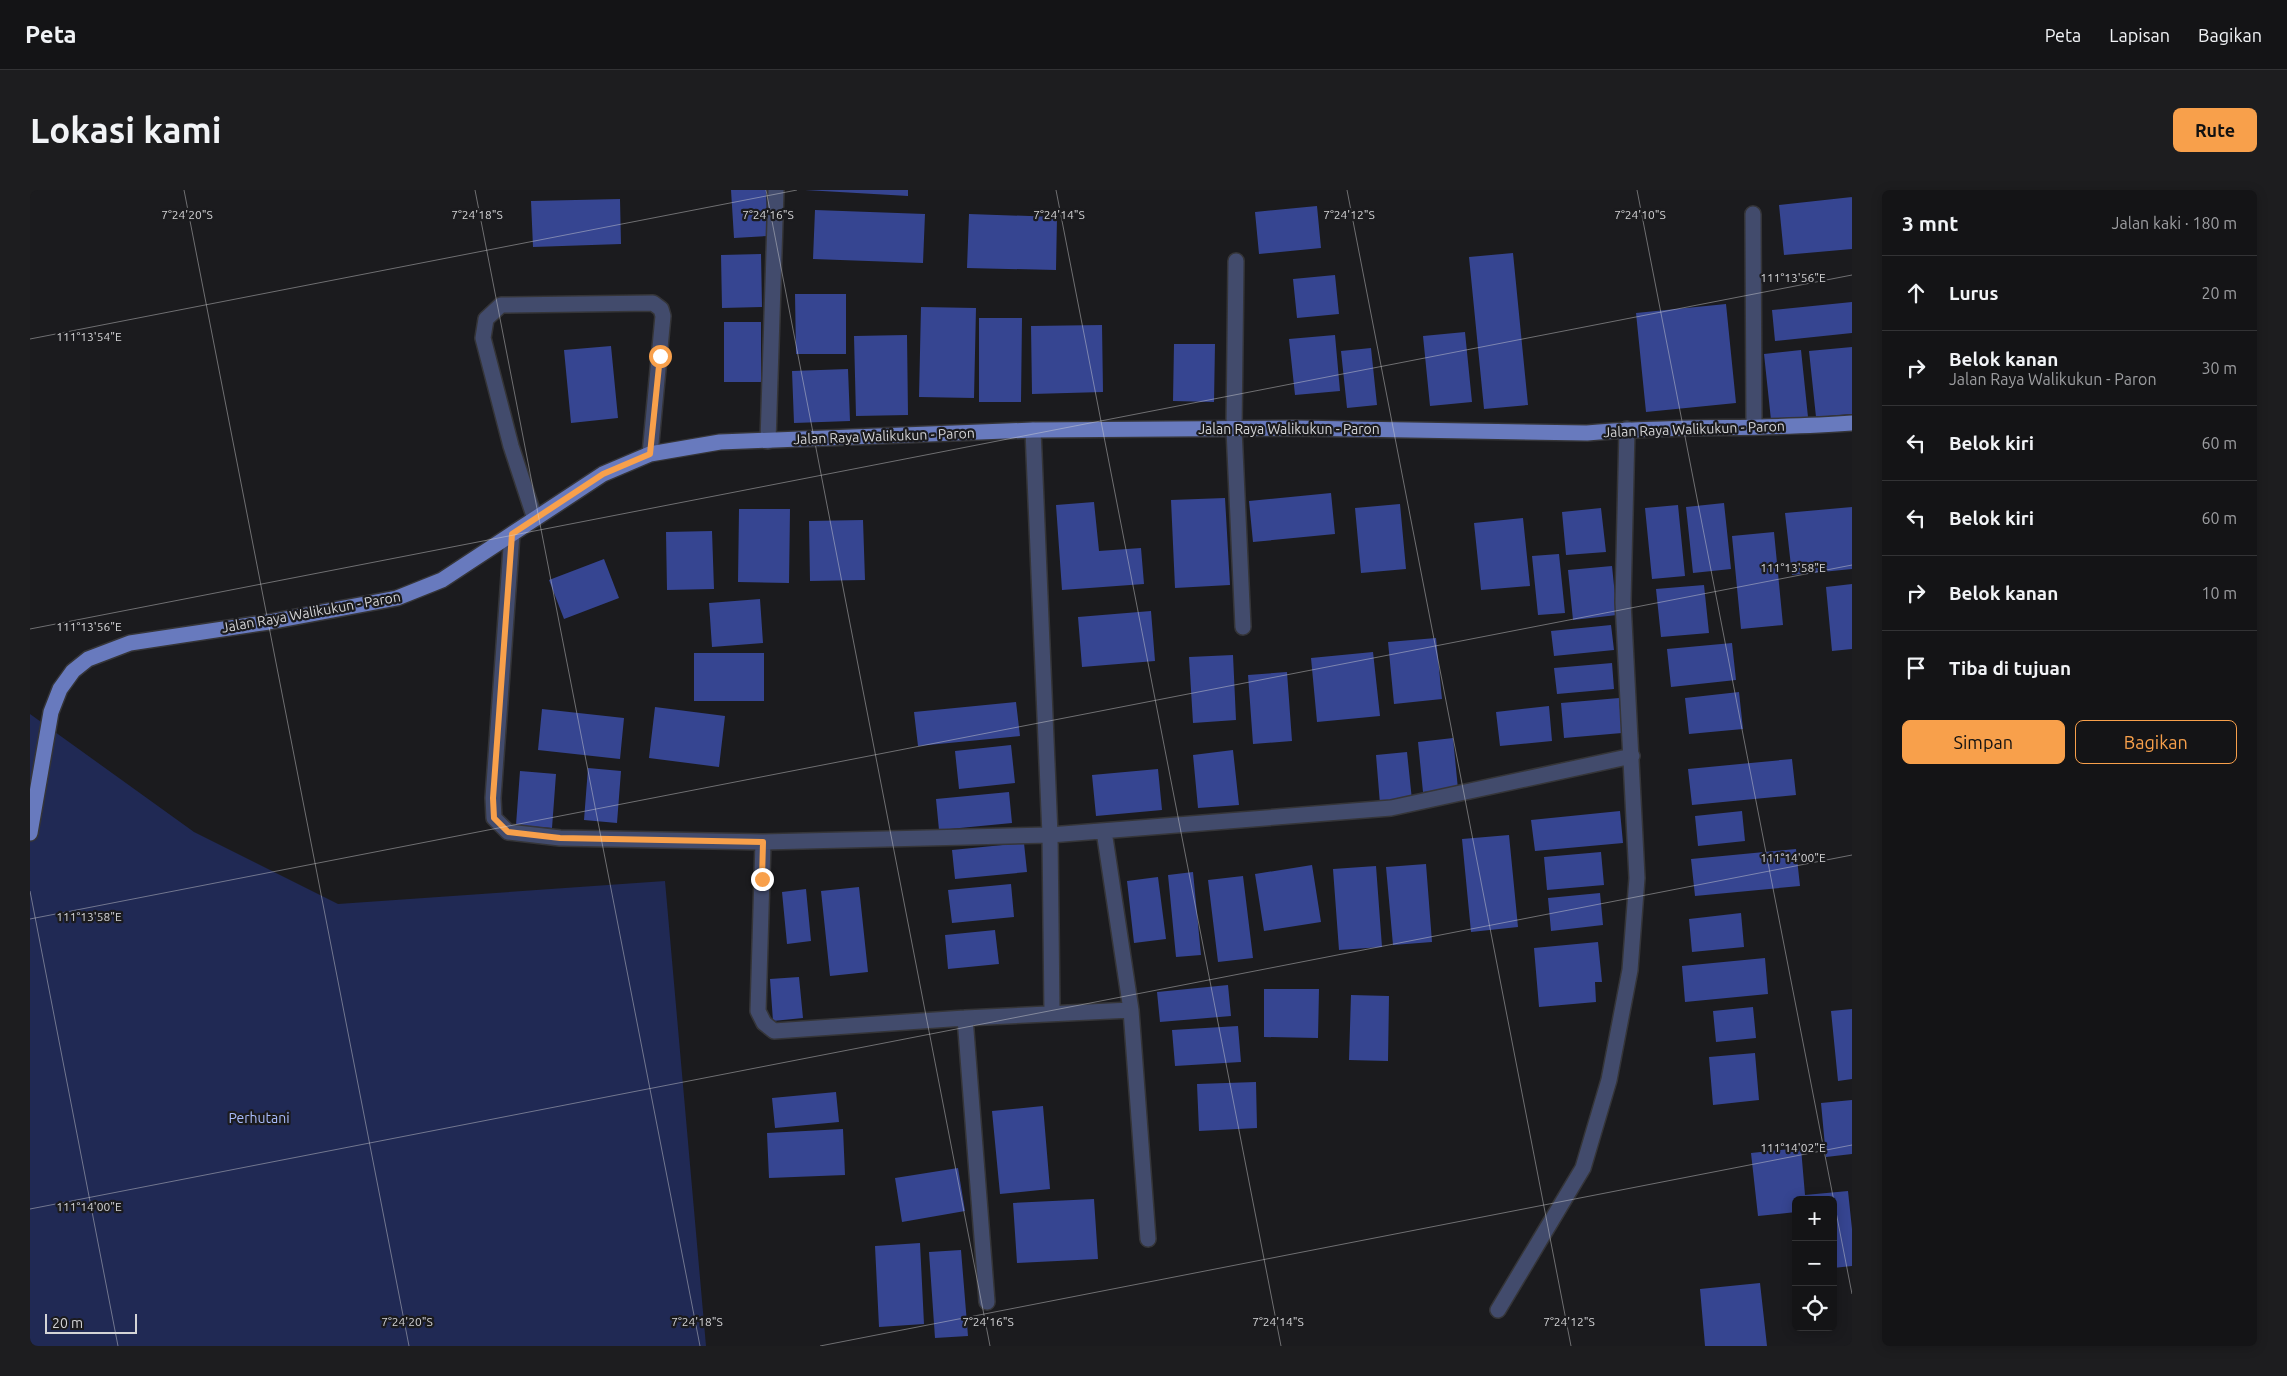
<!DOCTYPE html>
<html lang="id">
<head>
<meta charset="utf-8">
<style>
  body { margin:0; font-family:Ubuntu,sans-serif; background:#1d1d1f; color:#f1f3f6 }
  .controls { position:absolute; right:15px; bottom:15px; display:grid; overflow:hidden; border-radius:8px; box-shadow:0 2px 12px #0003 }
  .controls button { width:45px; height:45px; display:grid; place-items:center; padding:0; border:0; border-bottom:1px solid #333335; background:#141416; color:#f1f3f6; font:25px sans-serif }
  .scale { position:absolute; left:15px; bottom:12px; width:92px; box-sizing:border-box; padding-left:5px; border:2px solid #d4d4d6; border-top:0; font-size:14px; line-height:18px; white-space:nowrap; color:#d4d4d6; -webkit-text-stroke:4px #1b1b1e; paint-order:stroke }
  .stop { position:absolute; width:15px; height:15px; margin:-11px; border:4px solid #f8a04b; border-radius:50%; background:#fff }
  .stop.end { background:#f8a04b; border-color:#fff; box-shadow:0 1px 5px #0008 }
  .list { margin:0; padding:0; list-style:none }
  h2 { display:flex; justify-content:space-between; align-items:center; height:65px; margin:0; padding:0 20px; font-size:21px }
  h2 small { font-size:16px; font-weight:400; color:#9d9ea1 }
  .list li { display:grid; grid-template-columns:32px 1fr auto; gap:15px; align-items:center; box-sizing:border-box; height:75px; padding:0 20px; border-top:1px solid #333335 }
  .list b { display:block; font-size:19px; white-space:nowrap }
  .list p { margin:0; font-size:16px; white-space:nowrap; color:#9d9ea1 }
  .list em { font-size:16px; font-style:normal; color:#9d9ea1 }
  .actions { display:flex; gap:10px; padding:15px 20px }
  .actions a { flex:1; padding:11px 0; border:1px solid #f8a04b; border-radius:8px; text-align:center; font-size:18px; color:#f8a04b }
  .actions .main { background:#f8a04b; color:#111 }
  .icon { flex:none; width:28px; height:28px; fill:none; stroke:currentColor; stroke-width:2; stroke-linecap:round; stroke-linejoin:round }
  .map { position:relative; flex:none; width:1822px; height:1156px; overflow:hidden; border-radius:8px }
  header { display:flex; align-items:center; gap:30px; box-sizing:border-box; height:70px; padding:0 25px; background:#141416; border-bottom:1px solid #333335 }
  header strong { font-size:24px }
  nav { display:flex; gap:28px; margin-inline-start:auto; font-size:18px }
  .intro { display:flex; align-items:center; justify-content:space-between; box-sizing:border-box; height:120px; padding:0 30px }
  h1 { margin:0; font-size:35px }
  .button { padding:12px 22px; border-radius:8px; background:#f8a04b; color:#111; font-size:18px; font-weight:700 }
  main { display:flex; gap:30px; padding:0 30px }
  aside { flex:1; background:#141416; border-radius:8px; box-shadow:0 2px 12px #0003 }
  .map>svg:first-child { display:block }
</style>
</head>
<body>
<header>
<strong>Peta</strong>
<nav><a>Peta</a><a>Lapisan</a><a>Bagikan</a></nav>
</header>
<div class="intro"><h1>Lokasi kami</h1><a class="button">Rute</a></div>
<main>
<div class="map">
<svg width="1822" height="1156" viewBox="0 0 1822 1156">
  <rect width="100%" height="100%" fill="#1b1b1e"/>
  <path fill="#202954" d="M0,524L164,642L308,714L635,691L676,1156H0Z"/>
  <path fill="#364591" d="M701,0H736L738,46L704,48Z
    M775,0H878V6Z
    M1822,7V59L1754,65L1749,15Z
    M590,9L591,54L503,57L501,11Z
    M1287,16L1291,58L1229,64L1225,22Z
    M785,20L895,24L893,73L783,69Z
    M939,24L1027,27L1026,80L937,78Z
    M1483,63L1498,215L1454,219L1439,67Z
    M731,64L732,117L692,118L691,65Z
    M1305,85L1309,124L1267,128L1263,89Z
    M765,104H816V164H766Z
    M1822,112V143L1745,151L1742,120Z
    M1696,114L1706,213L1616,222L1606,123Z
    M891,117L946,118L944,208L889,207Z
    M949,128H992L991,212H949Z
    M694,132H731V192H694Z
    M1072,135L1073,202L1002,204L1001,136Z
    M1435,142L1442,212L1400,216L1393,146Z
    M877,145L878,225L826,226L824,146Z
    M1305,145L1310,201L1265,205L1259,149Z
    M1144,154H1185L1184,212L1143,211Z
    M581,156L588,228L541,233L534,160Z
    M1822,157V224L1786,227L1779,161Z
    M1341,158L1347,215L1317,218L1311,161Z
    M1771,160L1778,227L1741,230L1734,164Z
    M818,179L820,231L764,233L762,181Z
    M1301,303L1305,344L1223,352L1219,311Z
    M1195,308L1200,395L1145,398L1141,310Z
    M1064,312L1069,361L1111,358L1114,394L1032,400L1026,315Z
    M1694,313L1701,379L1663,383L1656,317Z
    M1370,314L1376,379L1331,383L1325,318Z
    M1648,315L1655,386L1622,389L1615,318Z
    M1822,317V379L1762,385L1755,323Z
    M1571,318L1576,362L1536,365L1532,322Z
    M709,319H760L759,393L708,392Z
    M1493,328L1500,396L1451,400L1444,333Z
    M833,330L835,390L780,391L779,331Z
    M682,341L684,399L637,400L636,342Z
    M1744,342L1753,435L1711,439L1702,346Z
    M1529,364L1535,423L1508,425L1502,366Z
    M574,369L589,408L534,429L519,390Z
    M1582,376L1587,425L1543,430L1538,380Z
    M1822,394V459L1802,461L1796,397Z
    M1674,395L1679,443L1631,447L1626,399Z
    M730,409L733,453L682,457L679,413Z
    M1121,421L1125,471L1052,477L1048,427Z
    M1581,435L1584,460L1524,466L1521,441Z
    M1406,448L1412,509L1364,514L1358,452Z
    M1702,453L1706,490L1641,497L1637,459Z
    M1343,462L1350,526L1287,532L1281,468Z
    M664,463H734V511H664Z
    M1203,465L1206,530L1163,533L1159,467Z
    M1582,473L1584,499L1527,504L1524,478Z
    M1257,482L1262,551L1223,554L1218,485Z
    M1709,502L1713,539L1659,544L1655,508Z
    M1589,508L1592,543L1534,548L1531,513Z
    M986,512L990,546L888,556L884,522Z
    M1519,516L1522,551L1470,556L1466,522Z
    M625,517L695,526L689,577L619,568Z
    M512,519L594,528L590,569L508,560Z
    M1423,548L1428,599L1393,602L1388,552Z
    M981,555L985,593L929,599L925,561Z
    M1203,560L1209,615L1168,618L1163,565Z
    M1377,562L1382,610L1350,614L1346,565Z
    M1762,569L1766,605L1662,615L1658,579Z
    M558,578L591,581L587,633L554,630Z
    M1128,579L1132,620L1066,626L1062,585Z
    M490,581L526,584L522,638L486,635Z
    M979,602L982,633L909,640L906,609Z
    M1590,621L1593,653L1505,661L1501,630Z
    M1712,621L1715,651L1668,656L1665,626Z
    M1479,645L1488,737L1441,742L1432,649Z
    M994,653L997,682L925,689L922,660Z
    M1766,659L1770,696L1665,706L1661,669Z
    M1571,662L1574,695L1517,700L1514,667Z
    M1396,674L1402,752L1363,755L1356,677Z
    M1282,675L1291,732L1234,741L1225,684Z
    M1346,676L1352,757L1309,760L1303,679Z
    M1163,682L1171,765L1146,767L1138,685Z
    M1213,686L1223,768L1188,772L1178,690Z
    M1128,687L1136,749L1104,753L1097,691Z
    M981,694L984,727L922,733L918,700Z
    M829,697L838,782L800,786L791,701Z
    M776,699L781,751L757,754L752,702Z
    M1570,703L1573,735L1521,741L1518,708Z
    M1711,723L1714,757L1662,762L1659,729Z
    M965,740L969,774L918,779L915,745Z
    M1568,752L1572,792H1565L1566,812L1509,817L1504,758Z
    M1735,768L1738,804L1655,812L1652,776Z
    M769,787L773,828L743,831L740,789Z
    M1198,795L1201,826L1130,832L1127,802Z
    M1234,799H1289L1288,848L1234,847Z
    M1321,805L1359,806L1358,871L1319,870Z
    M1723,817L1726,848L1686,852L1683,821Z
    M1822,819V889L1808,891L1801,821Z
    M1208,836L1211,872L1145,876L1142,840Z
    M1725,863L1729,910L1683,915L1679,867Z
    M1226,892L1227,938L1169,941L1167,894Z
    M806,902L809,932L745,938L742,908Z
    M1822,910V964L1796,967L1791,913Z
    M1013,916L1020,999L970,1004L962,921Z
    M813,939L815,985L739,988L737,943Z
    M1771,958L1775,1005L1818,1001L1822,1039V1076L1803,1078V1010H1766V1022L1728,1026L1721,963Z
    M928,978L935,1021L872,1032L865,988Z
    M1064,1009L1068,1069L987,1073L983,1013Z
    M890,1053L894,1134L849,1137L845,1056Z
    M931,1060L938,1146L905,1148L899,1062Z
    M1730,1093L1737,1156H1675L1670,1099Z"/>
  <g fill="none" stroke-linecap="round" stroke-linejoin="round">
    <g stroke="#353538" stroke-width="18">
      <path id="minor" d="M1723,24L1724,237
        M1206,71L1204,239L1213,437
        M1003,240L1020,645L1022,823
        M738,251L746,0
        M505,329L481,256L453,148L456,129L471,115L623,113L631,119L633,126L620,264
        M482,344L463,608L464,628L478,642L530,648L733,652L1020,645L1361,618L1602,566
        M1074,641L1101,820L1118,1049
        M733,652L728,821L734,833L744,841L935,828L1101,820
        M935,828L957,1112
        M1468,1120L1553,978L1579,890L1600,780L1607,688L1593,412L1597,239"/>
    </g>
    <g stroke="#353538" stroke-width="18">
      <path id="major" d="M0,643L21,522L30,499L43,481L58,469L100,453L239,432L367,408L412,390L573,284L620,264L690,252L1003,240L1264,238L1557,243C1645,235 1734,240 1822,233"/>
    </g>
    <use href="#minor" stroke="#424b6c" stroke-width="15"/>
    <use href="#major" stroke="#687abe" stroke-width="15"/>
  </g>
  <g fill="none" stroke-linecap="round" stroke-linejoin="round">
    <path stroke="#f8a04b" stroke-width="6" d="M630,166L620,264L573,284L482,344L463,608L464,628L478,642L530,648L733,652L732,689"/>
  </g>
  <path fill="none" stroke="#d4d4d6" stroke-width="1" stroke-opacity="0.45" d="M154,0L379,1156M445,0L670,1156M736,0L960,1156M1026,0L1251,1156M1317,0L1541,1156M1607,0L1822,1104M0,149L767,0M0,439L1822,85M0,701L88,1156M0,729L1822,375M0,1019L1822,665M790,1156L1822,955"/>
  <g text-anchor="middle" stroke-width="4.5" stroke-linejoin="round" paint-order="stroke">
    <g font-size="14" fill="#d4d4d6" stroke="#1b1b1e">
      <text x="1259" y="244">Jalan Raya Walikukun - Paron</text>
      <text transform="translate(1664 239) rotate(-2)" y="5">Jalan Raya Walikukun - Paron</text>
      <text transform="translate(854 246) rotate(-2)" y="5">Jalan Raya Walikukun - Paron</text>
      <text transform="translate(281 422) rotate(-10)" y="5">Jalan Raya Walikukun - Paron</text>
    </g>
    <g font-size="14" fill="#abbefe" stroke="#1b1b1e">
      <text x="229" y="933">Perhutani</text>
    </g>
  </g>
  <g font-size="12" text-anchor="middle" fill="#d4d4d6" stroke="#1b1b1e" stroke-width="4.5" stroke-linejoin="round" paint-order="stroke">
    <text x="157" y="29">7°24'20"S</text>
    <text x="447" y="29">7°24'18"S</text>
    <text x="738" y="29">7°24'16"S</text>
    <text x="1029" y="29">7°24'14"S</text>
    <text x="1319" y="29">7°24'12"S</text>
    <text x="1610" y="29">7°24'10"S</text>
    <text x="1763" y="92">111°13'56"E</text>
    <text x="59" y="151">111°13'54"E</text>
    <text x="1763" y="382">111°13'58"E</text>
    <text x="59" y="441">111°13'56"E</text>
    <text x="1763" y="672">111°14'00"E</text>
    <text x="59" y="731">111°13'58"E</text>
    <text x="1763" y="962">111°14'02"E</text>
    <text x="59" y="1021">111°14'00"E</text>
    <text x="377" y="1136">7°24'20"S</text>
    <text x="667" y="1136">7°24'18"S</text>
    <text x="958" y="1136">7°24'16"S</text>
    <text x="1248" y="1136">7°24'14"S</text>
    <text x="1539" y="1136">7°24'12"S</text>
  </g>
</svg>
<div class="controls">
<button>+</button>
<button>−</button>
<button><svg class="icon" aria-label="locate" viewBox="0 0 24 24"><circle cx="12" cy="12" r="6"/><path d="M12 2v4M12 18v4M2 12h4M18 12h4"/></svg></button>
</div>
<div class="scale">20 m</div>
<div class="stop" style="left:630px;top:166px"></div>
<div class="stop end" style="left:732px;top:689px"></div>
</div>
<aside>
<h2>3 mnt<small>Jalan kaki · 180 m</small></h2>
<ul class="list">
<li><svg class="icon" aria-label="ahead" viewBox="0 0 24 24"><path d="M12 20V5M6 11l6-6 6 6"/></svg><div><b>Lurus</b></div><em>20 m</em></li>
<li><svg class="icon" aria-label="right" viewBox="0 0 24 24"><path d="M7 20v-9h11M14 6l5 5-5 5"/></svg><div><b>Belok kanan</b><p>Jalan Raya Walikukun - Paron</p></div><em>30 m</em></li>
<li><svg class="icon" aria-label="left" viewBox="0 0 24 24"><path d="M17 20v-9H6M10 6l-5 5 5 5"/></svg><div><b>Belok kiri</b></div><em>60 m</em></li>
<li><svg class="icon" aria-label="left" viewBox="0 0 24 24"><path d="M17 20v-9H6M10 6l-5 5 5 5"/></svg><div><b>Belok kiri</b></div><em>60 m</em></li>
<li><svg class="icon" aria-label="right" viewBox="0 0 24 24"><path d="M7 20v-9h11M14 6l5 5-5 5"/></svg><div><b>Belok kanan</b></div><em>10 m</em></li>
<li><svg class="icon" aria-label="arrive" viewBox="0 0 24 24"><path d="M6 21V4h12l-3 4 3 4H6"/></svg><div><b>Tiba di tujuan</b></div></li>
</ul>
<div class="actions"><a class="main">Simpan</a><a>Bagikan</a></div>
</aside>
</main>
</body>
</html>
